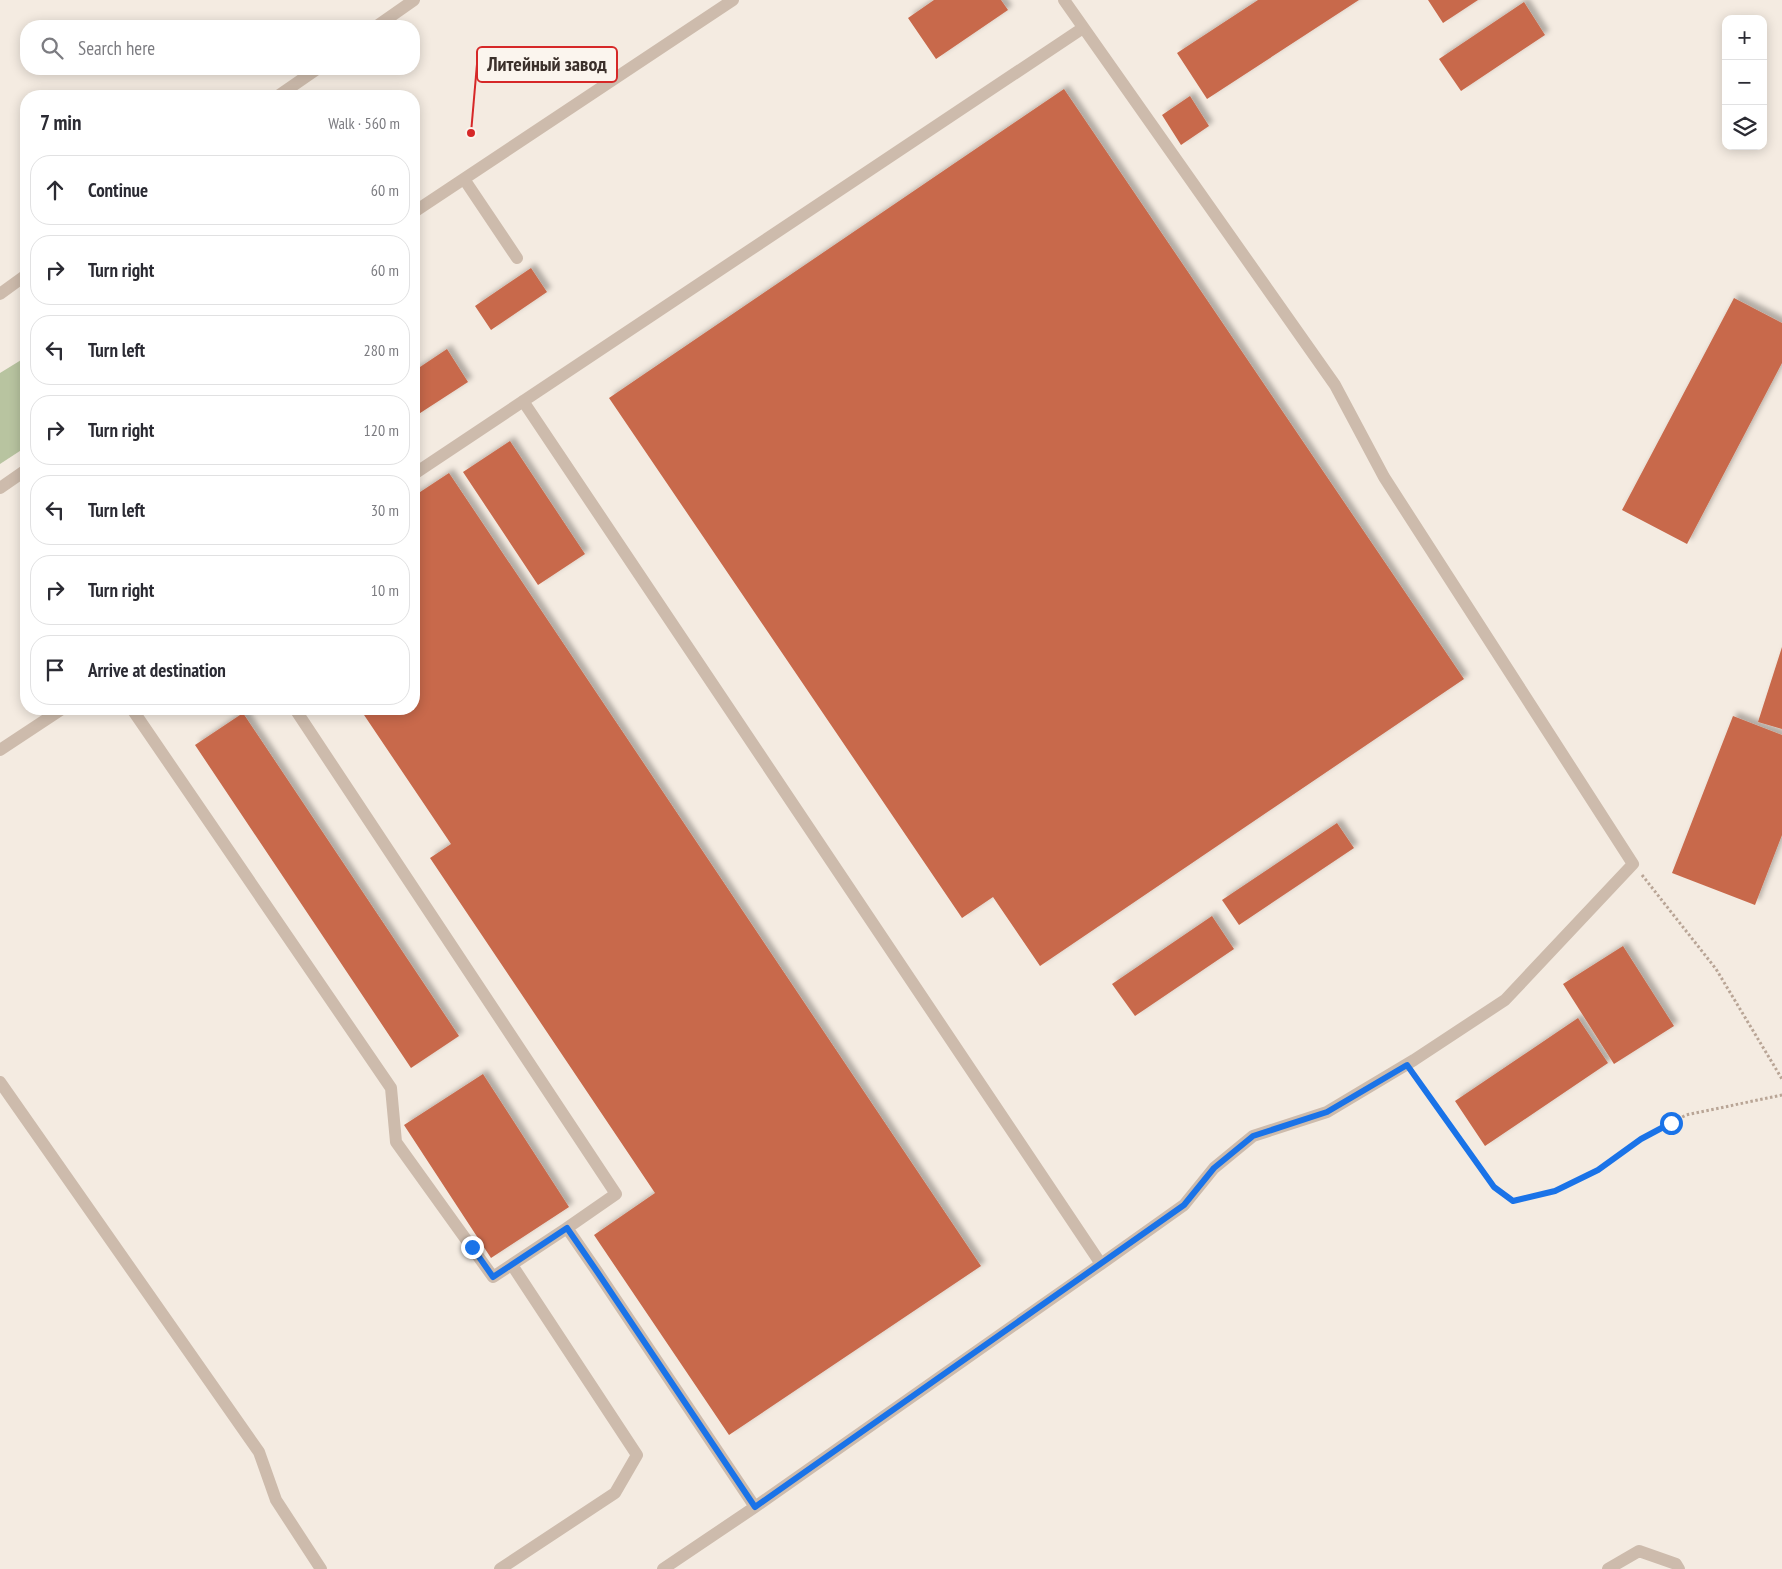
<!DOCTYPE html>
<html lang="en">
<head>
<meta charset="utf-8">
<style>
  body { margin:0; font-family:"PT Sans Narrow",sans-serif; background:#f2f2f3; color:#2b2b33 }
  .controls { position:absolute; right:15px; top:15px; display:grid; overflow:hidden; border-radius:10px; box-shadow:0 2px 12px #0003 }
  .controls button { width:45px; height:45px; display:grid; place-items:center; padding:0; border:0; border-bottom:1px solid #e1e1e2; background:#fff; color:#2b2b33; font:25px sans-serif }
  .stop { position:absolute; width:15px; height:15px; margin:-11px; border:4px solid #1a73e8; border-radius:50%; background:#fff }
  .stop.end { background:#1a73e8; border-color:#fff; box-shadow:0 1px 5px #0008 }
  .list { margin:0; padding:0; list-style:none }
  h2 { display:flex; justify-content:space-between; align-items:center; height:65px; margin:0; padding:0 20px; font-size:21px }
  h2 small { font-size:16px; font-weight:400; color:#7c7c81 }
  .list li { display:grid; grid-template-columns:32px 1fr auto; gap:15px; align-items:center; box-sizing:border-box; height:70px; margin:0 10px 10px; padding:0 10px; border:1px solid #e1e1e2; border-radius:20px }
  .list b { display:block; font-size:19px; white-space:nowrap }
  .list em { font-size:16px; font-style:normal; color:#7c7c81 }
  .icon { flex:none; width:28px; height:28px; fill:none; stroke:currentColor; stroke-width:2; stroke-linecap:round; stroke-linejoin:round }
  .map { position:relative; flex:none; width:1782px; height:1569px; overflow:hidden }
  .search { position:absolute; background:#fff; box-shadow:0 2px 12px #0003; left:20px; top:20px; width:400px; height:55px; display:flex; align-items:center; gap:12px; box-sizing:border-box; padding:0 18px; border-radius:20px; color:#7c7c81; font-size:19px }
  .panel { position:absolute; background:#fff; box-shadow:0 2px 12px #0003; left:20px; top:90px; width:400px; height:625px; border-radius:20px }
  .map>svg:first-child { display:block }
</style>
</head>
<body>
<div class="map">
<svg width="1782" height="1569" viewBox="0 0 1782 1569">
  <defs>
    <filter id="shadow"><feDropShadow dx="4.5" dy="-4.5" stdDeviation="2.5" flood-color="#0004"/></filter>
  </defs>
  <rect width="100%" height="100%" fill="#f4ebe1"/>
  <path fill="#b8c4a0" d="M26,357V447L0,464V373Z"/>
  <path fill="#c8694b" filter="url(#shadow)" d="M934,0H1001L1008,10L936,59L908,18Z
    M1258,0H1359L1207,99L1177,53Z
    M1428,0H1478L1443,23Z
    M1524,2L1545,35L1461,91L1439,59Z
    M1064,89L1464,679L1040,966L993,897L962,918L609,398Z
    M1190,96L1209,126L1181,145L1162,115Z
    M531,268L547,292L491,330L475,306Z
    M1734,298L1782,323V363L1687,544L1622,510Z
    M447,349L468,382L414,417V371Z
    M510,441L585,554L538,585L463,472Z
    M449,473L981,1266L729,1435L594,1235L655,1193L430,858L451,844L360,709H414V496Z
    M1782,647V729L1758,722Z
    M243,713L459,1036L411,1068L195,745Z
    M1733,716L1782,735V835L1755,905L1672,873Z
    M1337,823L1354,848L1239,925L1222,900Z
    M1212,916L1234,949L1135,1016L1112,984Z
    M1623,946L1674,1026L1614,1064L1563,984Z
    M1578,1018L1608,1063L1485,1146L1455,1101Z
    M483,1074L569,1207L491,1258L404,1125Z"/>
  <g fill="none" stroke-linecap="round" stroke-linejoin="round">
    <path stroke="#b9a596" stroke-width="3" stroke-dasharray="2.5 2.5" stroke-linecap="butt" d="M1642,875L1716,969L1782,1079
      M1415,1077L1494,1187L1513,1201L1555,1191L1598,1171L1641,1139L1686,1115L1782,1095"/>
    <path stroke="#cdbbac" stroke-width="12" d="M377,26L414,0
      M278,96L317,69
      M464,179L517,258
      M414,212L733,0
      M0,294L26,275
      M523,401L1101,1264L1184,1205L1214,1168L1253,1136L1327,1112L1414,1060L1505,1000L1633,864L1384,477L1335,385L1064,0
      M414,474L1083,28
      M0,488L26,470
      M132,709L391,1088L396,1142L493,1277L567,1228
      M295,709L616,1194L567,1228L598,1273L755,1507
      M0,750L62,709
      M0,1082L259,1452L276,1500L321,1569
      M500,1569L615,1493L637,1455L512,1265
      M663,1569L755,1507L1101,1264
      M1608,1569L1639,1551L1676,1564L1679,1569"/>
  </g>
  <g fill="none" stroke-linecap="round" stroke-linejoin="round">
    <path stroke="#1a73e8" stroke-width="6" d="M472,1247L493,1277L567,1228L598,1273L755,1507L1184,1205L1214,1168L1253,1136L1327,1112L1407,1065L1494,1187L1513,1201L1555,1191L1598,1170L1641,1139L1671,1123"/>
  </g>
  <path fill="none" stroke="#d62828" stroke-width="2" d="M471 133L477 64"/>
  <circle fill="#d62828" stroke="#fbf5ee" stroke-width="2" cx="471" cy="133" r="5"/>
  <rect fill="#fbf5ee" stroke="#d62828" stroke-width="2" x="477" y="47" width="140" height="35" rx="5"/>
  <g font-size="20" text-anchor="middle" font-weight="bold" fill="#3b302b">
    <text x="547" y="71">Литейный завод</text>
  </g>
</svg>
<div class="controls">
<button>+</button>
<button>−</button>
<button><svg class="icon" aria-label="layers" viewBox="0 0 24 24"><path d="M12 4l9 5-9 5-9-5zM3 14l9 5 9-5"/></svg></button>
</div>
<div class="stop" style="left:1671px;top:1123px"></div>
<div class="stop end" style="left:472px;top:1247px"></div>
<div class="search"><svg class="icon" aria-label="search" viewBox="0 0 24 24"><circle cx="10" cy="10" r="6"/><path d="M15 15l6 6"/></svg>Search here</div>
<section class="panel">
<h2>7 min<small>Walk · 560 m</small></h2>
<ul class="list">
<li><svg class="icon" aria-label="ahead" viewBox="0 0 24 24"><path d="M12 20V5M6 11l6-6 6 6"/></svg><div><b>Continue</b></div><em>60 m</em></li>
<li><svg class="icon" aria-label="right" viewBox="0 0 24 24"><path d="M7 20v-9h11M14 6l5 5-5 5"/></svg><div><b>Turn right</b></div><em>60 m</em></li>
<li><svg class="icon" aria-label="left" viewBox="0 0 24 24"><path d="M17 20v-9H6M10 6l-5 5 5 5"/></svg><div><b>Turn left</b></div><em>280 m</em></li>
<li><svg class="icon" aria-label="right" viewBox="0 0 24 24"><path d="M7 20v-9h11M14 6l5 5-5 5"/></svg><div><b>Turn right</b></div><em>120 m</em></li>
<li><svg class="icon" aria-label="left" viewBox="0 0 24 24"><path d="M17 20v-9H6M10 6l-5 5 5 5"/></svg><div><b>Turn left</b></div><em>30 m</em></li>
<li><svg class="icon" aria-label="right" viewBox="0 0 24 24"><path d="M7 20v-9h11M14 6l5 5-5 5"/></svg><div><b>Turn right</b></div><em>10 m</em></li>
<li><svg class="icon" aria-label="arrive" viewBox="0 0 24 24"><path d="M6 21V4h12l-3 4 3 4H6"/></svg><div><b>Arrive at destination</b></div></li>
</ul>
</section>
</div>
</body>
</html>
